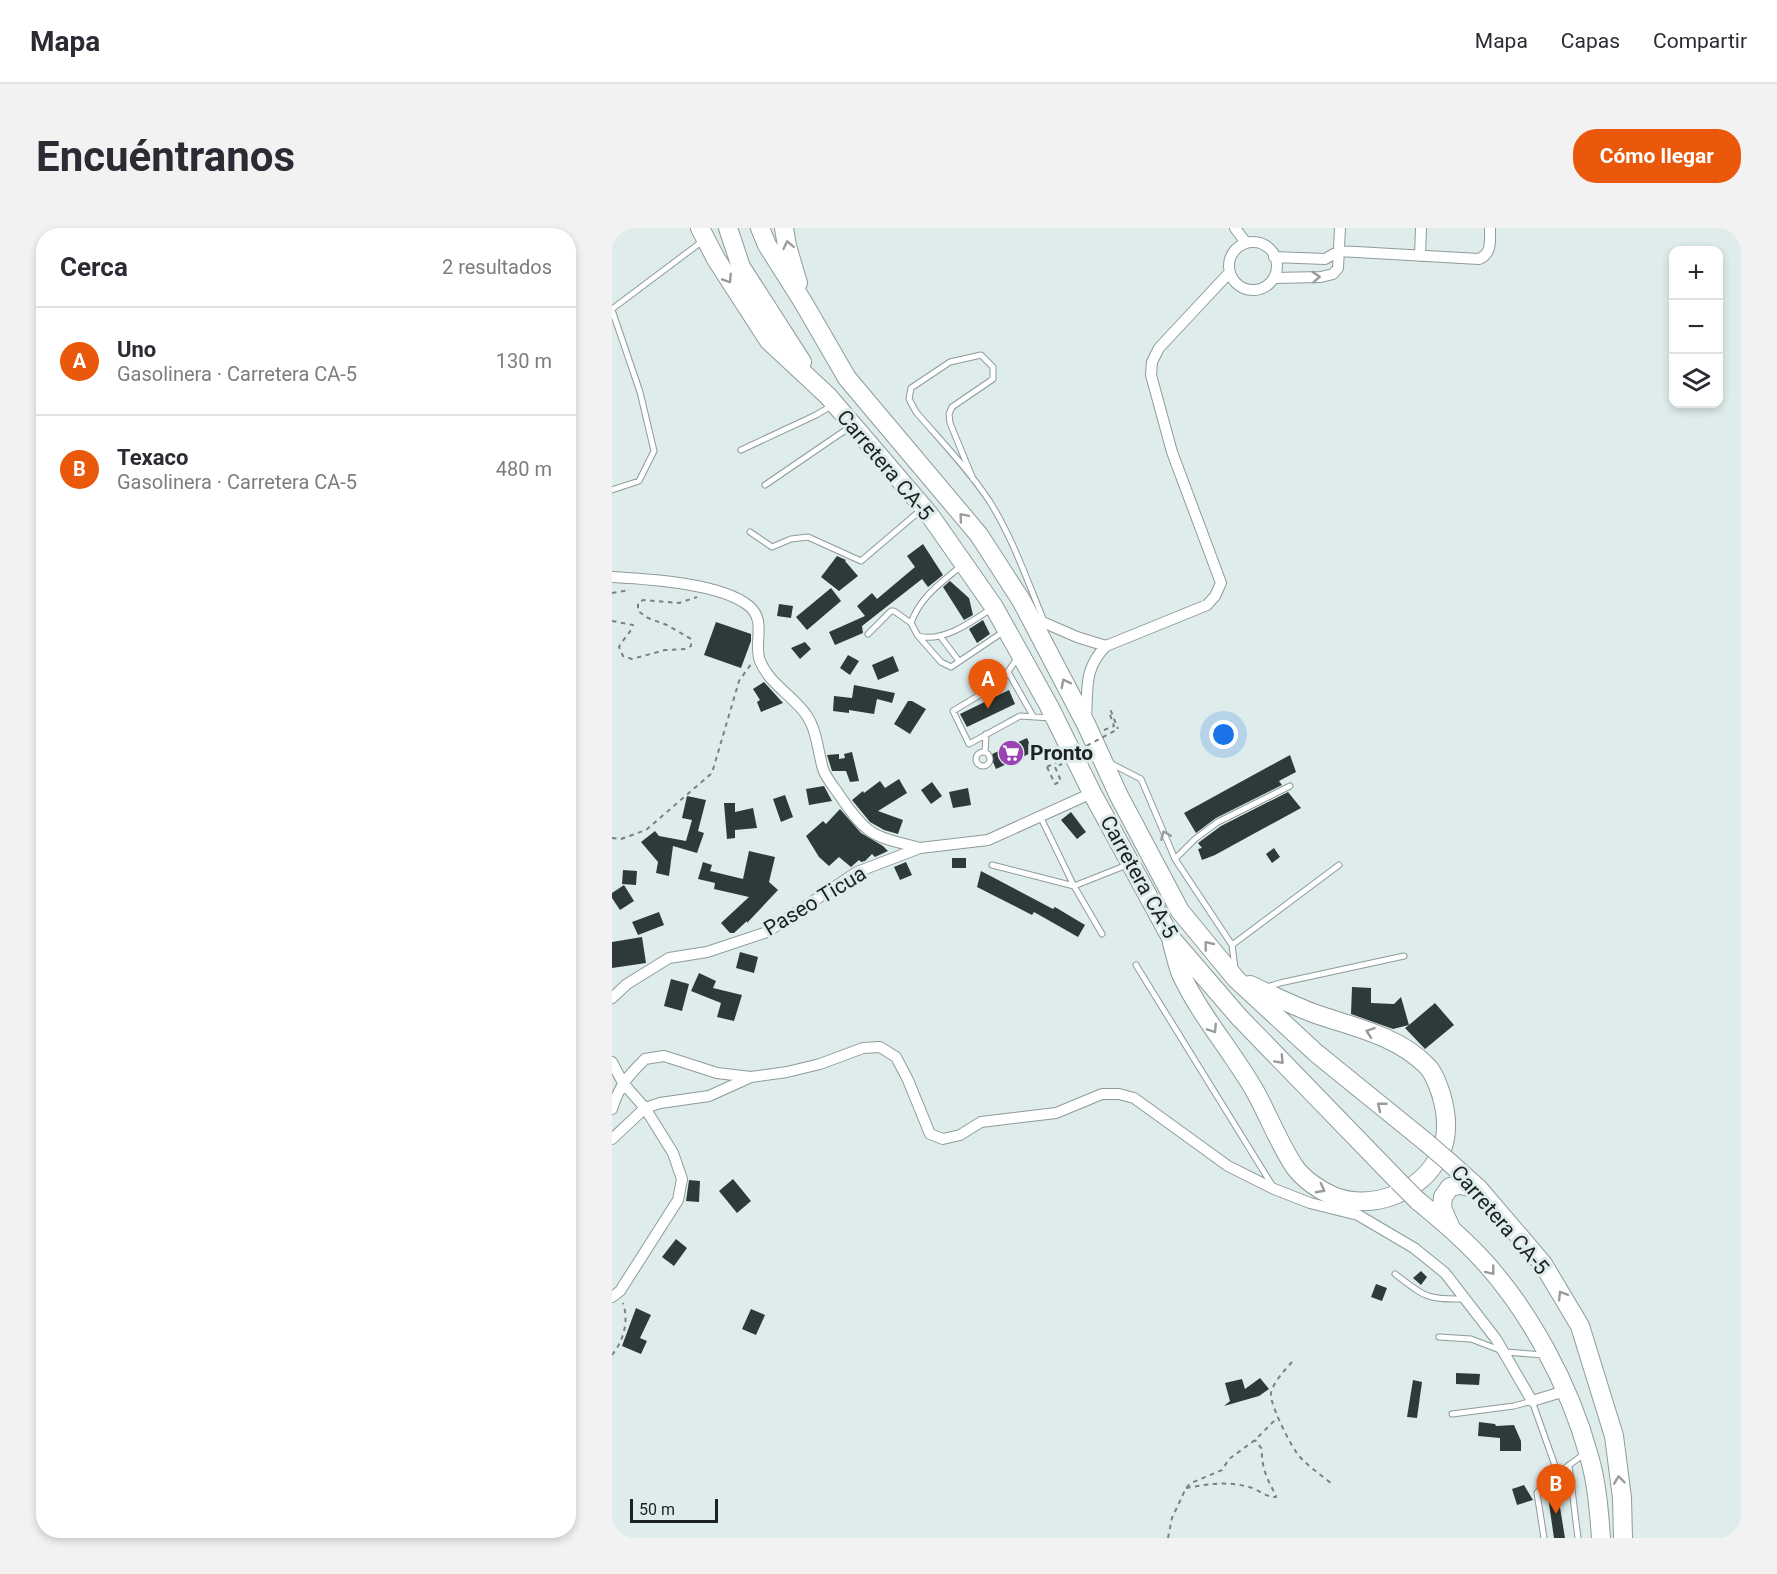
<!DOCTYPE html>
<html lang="es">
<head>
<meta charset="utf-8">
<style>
  body { margin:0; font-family:Roboto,sans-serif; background:#f2f2f3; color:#2b2b33 }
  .controls { position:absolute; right:18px; top:18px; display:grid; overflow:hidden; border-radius:12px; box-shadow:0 3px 9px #0003 }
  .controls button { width:54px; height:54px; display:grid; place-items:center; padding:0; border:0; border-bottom:2px solid #e1e1e2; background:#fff; color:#2b2b33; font:30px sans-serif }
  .scale { position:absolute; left:18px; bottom:15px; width:88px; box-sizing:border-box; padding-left:6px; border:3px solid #1c2221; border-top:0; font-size:16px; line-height:21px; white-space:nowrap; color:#1c2221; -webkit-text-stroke:4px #deeceb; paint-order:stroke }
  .you { position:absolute; left:612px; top:507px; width:21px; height:21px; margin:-15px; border:4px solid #fff; border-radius:50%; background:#1a73e8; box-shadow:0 0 0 9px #1a73e833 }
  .badge { display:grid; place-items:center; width:39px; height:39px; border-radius:50%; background:#ea580c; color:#fff; font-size:20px; font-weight:700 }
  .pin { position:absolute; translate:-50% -50px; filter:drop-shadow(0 2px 3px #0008) }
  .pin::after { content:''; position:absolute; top:32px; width:21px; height:18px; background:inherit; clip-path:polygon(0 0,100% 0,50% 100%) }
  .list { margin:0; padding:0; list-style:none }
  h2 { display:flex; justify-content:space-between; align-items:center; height:78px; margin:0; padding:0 24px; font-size:26px }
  h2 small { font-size:20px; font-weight:400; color:#7c7c81 }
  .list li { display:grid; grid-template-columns:39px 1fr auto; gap:18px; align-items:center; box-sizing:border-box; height:108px; padding:0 24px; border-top:2px solid #e1e1e2 }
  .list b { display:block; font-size:22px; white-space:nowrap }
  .list p { margin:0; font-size:20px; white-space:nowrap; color:#7c7c81 }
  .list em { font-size:20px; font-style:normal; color:#7c7c81 }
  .icon { flex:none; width:33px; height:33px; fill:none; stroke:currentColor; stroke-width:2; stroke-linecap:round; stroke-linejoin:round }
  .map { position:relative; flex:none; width:1129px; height:1310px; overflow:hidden; border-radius:24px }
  header { display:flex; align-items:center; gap:36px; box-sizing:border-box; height:84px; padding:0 30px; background:#fff; border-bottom:2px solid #e1e1e2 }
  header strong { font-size:28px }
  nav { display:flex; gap:33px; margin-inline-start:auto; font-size:21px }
  .intro { display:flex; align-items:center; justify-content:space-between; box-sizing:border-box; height:144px; padding:0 36px }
  h1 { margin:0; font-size:42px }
  .button { padding:15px 27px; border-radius:24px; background:#ea580c; color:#fff; font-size:21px; font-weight:700 }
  main { display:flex; gap:36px; padding:0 36px }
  aside { flex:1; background:#fff; border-radius:24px; box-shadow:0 3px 9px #0003 }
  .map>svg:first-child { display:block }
</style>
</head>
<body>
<header>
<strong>Mapa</strong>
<nav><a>Mapa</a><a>Capas</a><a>Compartir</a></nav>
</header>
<div class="intro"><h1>Encuéntranos</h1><a class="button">Cómo llegar</a></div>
<main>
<aside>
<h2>Cerca<small>2 resultados</small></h2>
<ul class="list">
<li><span class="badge">A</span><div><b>Uno</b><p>Gasolinera · Carretera CA-5</p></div><em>130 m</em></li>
<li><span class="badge">B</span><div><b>Texaco</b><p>Gasolinera · Carretera CA-5</p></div><em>480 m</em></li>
</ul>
</aside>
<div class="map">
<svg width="1129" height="1310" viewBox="0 0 1129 1310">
  <rect width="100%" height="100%" fill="#deeceb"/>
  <path fill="#2e3a39" d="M311,316L331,347L316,359L310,351L250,398L251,405L223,417L217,404L253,388L245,378L260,365L265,371L303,339L295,328Z
    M225,328L234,332L233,333L246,348L227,363L209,349Z
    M338,353L357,370L361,387L352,392L331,359Z
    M219,360L229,373L195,402L184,389Z
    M167,376L181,378L179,390L165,388Z
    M371,392L378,406L365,415L357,401Z
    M104,394L139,406V413L129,440L92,427Z
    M193,414L199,421L188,431L179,420Z
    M236,427L247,433L238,447L228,440Z
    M281,428L287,443L266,452L260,437Z
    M152,454L171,475L149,484L145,474L148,472L141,461Z
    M242,457L283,465L280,475L265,471L262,486L237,482V485L221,483L222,468L240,470Z
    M397,462L403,476L355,499L348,486Z
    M296,473H300L314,481L298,506L282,496Z
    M415,510L421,524L384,541L378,527Z
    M240,524L247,553L238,554L234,543H220L215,527L227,526V531L233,530L232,526Z
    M678,527L684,544L667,553L670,557L604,590L584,605L572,585Z
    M287,551L295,565L266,583L291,592L286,606L272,602L258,594L240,572L251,563L252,565L268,553L273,560Z
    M320,554L330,568L319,576L309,562Z
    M212,558L220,573L197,577L194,561Z
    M356,560L359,577L341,580L337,564Z
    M676,564L689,580L603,627L590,632L586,621L590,620L586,615L609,598Z
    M173,567L181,589L169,594L161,571Z
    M75,568L94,572L86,603L92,605L85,625L61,618L57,648L44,645L46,634L29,614L43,603L47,608L74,613L80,592L70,590Z
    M112,575H123V584L141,580L145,600L123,602V610L115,611Z
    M228,581L249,605L271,618L276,623L263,629L260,626L253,633L249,634L247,632L239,639L227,629L217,638L207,629L194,608L211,593L214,596Z
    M459,584L474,604L465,611L449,592Z
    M662,620L668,629L660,635L654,626Z
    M137,623L163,629L157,654L166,662L135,695V693L122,705H118L109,695L137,669L102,661L103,655L86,651L91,634L100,637L98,643L131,651Z
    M340,630H354V640H340Z
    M294,634L300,647L288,652L282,639Z
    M11,642L25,643L24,657L10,656Z
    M369,643L441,681L443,679L473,697L466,709L422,684L420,687L365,659Z
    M12,657L22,673L8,682L0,670V665Z
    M47,684L52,697L26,707L20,694Z
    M30,709L34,735L0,740V714Z
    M128,724L146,729L142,745L124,740Z
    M87,745L104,753L101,760L130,767L122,793L105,789L109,775L79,763Z
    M59,751L77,756L70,783L52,778Z
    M740,759L759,760V775L782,776L789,769L797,797L823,775L842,797L813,821L793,800L797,797L781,801L739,786Z
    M121,951L139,973L125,985L107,963Z
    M77,952L88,953L87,974L74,973Z
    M64,1011L75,1020L62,1038L50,1029Z
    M809,1043L815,1049L809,1057L801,1050Z
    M764,1056L775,1060L770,1073L759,1069Z
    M24,1080L39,1087L28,1110L35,1113L29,1126L10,1118Z
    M139,1081L153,1087L144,1107L130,1101Z
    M844,1145L868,1146L867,1157L844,1156Z
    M648,1150L657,1161L647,1168L612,1178L618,1173L613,1155L630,1151L633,1161Z
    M801,1152L810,1154L805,1190L795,1189Z
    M867,1194L883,1196L884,1198L902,1197L909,1213V1223H888V1210L866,1208Z
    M912,1257L921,1272L905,1277L900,1261Z
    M945,1261L953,1310H942L935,1262Z"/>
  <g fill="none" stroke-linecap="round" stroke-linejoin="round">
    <g stroke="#8e9b9b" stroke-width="7">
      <path id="lane" d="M0,81L92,12
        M0,82L28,164L42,223L27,253L0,262
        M129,222L204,187L221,177
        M361,251L338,195L337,186L340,179L381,151V139L369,127L338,134L299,160L297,171L304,184C329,213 357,242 378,274C401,311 415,352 432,393
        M153,257L238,199
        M138,304L160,319L179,311L196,309L249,333L310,281
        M349,338C329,355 308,369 299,395L306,408C331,415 361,393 380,380
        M256,406L279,383H282L299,395
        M328,408L347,433
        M307,409L329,434L339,439L391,404
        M406,429L389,454L341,483L357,516L408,488L439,490
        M396,444L421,488
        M373,524L374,506
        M364 531a7 7 0 1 1 14 0a7 7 0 1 1-14 0Z
        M498,535L529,551L563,631L620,717L623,740
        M428,588L462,658L490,706
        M563,631L583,611L606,594L678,558
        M380,637L462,658L515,637
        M620,717L727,637
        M524,737L660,957
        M655,759L668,755L792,728
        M783,1046C812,1068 814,1072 851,1071
        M827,1109L859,1111L893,1124L932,1127
        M840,1186L902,1178L920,1173L946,1246
        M957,1237L966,1310
        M932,1310L925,1265L932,1256L972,1226"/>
    </g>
    <g stroke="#8e9b9b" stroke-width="12">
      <path id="street" d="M623,0L634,15
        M617 38a24 24 0 1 1 48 0a24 24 0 1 1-48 0Z
        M808,28L809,0
        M662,29L713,31L727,23L867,31C880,26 878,13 878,0
        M662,50L709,49L721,46L726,40L728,0
        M0,349C35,351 109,355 137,378C155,393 141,415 148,433C158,457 182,468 195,488C205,503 206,524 211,541C214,550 222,559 228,568C256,609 261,608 308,620
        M419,389L465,409L494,418
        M474,492C476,462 471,441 494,418L595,377L603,368L609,355L560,224L539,147L540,134L547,120L618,44
        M0,770L15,756L57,730L95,724L155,704L245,644L308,620L376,612L480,565
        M0,834L11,855L33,880L61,925L70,951L66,972L8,1063L0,1069
        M0,881C7,858 16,848 33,831L52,828L105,845L139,849L175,844L208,836L251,820L268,819L284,829L296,852L318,906L331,911L348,907L369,894L444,885L490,866H507L522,870L616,938L662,961L698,975L746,987L802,1020L833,1045L884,1111L920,1173L953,1163
        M0,911L33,880L48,875L97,868L139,849"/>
    </g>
    <g stroke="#8e9b9b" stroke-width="20">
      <path id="highway" d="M88,0L104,31L157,113L216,168L317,286L382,379L437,478L480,565L559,710L627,789L786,953
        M116,0L129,39L190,134
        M148,0L155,17L191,74L235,150L367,307L409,372L474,496L507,568L568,683L624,751L704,825L815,915
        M172,0L175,18L186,55
        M560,715C563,725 565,736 569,746C589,789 621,824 644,865C657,889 667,915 682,938C691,951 707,962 721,968C759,983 809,965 827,928C837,909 835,886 829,866C826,857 822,845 815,838C785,807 740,799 701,785C680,777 659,767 638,757
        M837,934L867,961L931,1036L968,1098L1002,1208L1010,1270L1011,1310
        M806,973C827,990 848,1008 867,1028C917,1081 958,1158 977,1228C985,1255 987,1283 989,1310
        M838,998L830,980L831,969L838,959L848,957L867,961"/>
    </g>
    <path stroke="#788281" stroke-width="2" stroke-dasharray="4.5 4.5" stroke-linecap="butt" d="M0,365L18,362
      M0,393L21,397C18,406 11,411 7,419L11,428L20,431L53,422L74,421L79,418V411L55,397L36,390L26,383V375L31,372L67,375L85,369
      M492,502L502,498L497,484L499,483L506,501
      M435,539L443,556L449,553L443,539L450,536
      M0,610L9,611L34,602L100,545L127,453L139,436
      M0,1127C12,1112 17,1093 11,1075
      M680,1134C673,1142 662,1153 659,1165C657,1175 680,1221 688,1229C697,1239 709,1247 720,1256
      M574,1260C596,1256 616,1253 637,1259C646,1261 655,1270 664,1269V1267C655,1252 649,1238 650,1221L643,1212
      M556,1310L560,1290L574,1260L579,1255L610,1242L617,1231L643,1212L666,1189"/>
    <use href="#lane" stroke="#fff" stroke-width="5"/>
    <use href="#street" stroke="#fff" stroke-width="10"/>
    <use href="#highway" stroke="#fff" stroke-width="18"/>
    <g stroke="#8e9b9b" stroke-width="20" stroke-linecap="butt">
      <path id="highway-bridge" d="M815,915L837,934
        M786,953L806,973"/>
    </g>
    <path stroke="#788281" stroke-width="2" stroke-dasharray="4.5 4.5" stroke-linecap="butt" d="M435,539L506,501"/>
    <use href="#highway-bridge" stroke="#fff" stroke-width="18"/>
  </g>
  <defs><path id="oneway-chevron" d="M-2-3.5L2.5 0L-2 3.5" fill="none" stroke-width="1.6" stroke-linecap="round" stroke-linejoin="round" transform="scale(1.5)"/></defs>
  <g stroke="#999c9b">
    <use href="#oneway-chevron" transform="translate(176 17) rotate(-102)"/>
    <use href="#oneway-chevron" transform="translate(704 49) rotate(-4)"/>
    <use href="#oneway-chevron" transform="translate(116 51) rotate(57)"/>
    <use href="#oneway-chevron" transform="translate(351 289) rotate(-130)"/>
    <use href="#oneway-chevron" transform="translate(453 455) rotate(-117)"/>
    <use href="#oneway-chevron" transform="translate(553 607) rotate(-113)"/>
    <use href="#oneway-chevron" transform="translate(596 717) rotate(-129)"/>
    <use href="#oneway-chevron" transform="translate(601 801) rotate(57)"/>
    <use href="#oneway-chevron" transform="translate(758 804) rotate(-161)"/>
    <use href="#oneway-chevron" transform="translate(668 832) rotate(47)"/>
    <use href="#oneway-chevron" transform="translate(769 878) rotate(-141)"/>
    <use href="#oneway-chevron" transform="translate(709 961) rotate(28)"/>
    <use href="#oneway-chevron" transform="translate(879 1043) rotate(52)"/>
    <use href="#oneway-chevron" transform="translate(950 1067) rotate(-121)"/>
    <use href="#oneway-chevron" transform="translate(1007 1252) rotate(-97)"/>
  </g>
  <defs>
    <g id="supermarket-disc" transform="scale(1.35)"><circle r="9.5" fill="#9944b1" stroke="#deeceb"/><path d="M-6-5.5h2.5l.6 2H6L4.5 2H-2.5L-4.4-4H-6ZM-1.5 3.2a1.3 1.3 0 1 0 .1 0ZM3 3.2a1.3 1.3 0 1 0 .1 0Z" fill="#fff"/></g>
  </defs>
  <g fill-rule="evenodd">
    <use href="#supermarket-disc" x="399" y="525"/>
  </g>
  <g text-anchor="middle" stroke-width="6" stroke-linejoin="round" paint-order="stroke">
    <g font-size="21" fill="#1c2221" stroke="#deeceb">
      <text transform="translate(273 237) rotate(50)" y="7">Carretera CA-5</text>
      <text transform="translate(527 649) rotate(61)" y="7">Carretera CA-5</text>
      <text transform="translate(203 673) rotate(-31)" y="7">Paseo Ticua</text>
      <text transform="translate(888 992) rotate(49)" y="7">Carretera CA-5</text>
    </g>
    <g font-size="21" font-weight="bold" fill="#1c2221" stroke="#deeceb" text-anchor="start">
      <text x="418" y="532">Pronto</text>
    </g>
  </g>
</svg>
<div class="controls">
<button>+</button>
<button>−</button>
<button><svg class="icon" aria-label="layers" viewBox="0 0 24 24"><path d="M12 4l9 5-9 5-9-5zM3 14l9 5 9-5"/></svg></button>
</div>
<div class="scale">50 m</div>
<div class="you"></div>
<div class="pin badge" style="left:376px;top:481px">A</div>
<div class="pin badge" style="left:944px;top:1286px">B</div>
</div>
</main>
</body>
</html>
